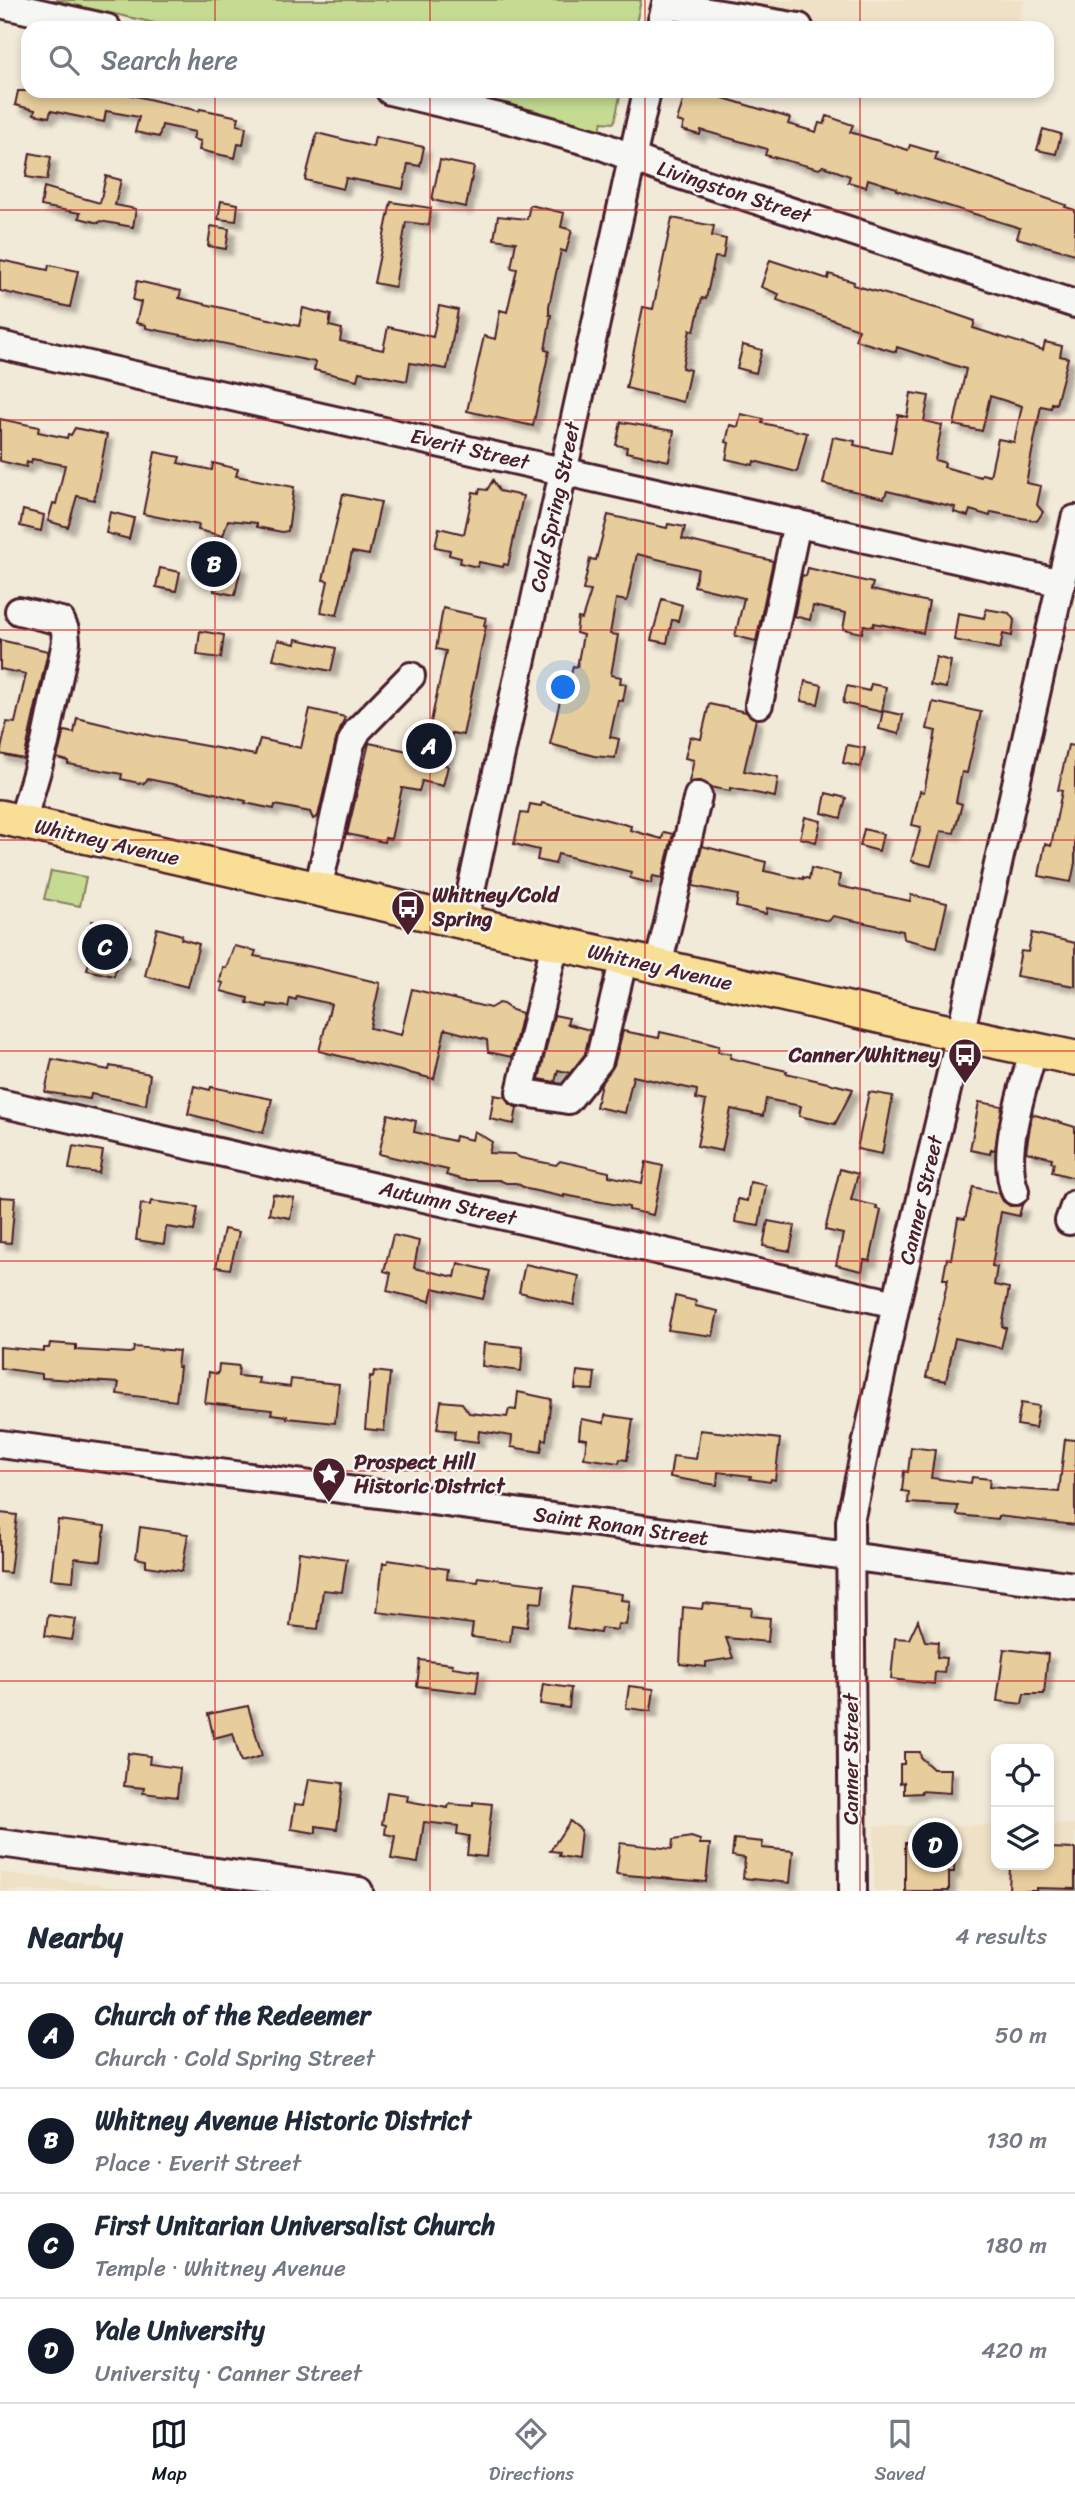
<!DOCTYPE html>
<html lang="en">
<head>
<meta charset="utf-8">
<style>
  body { margin:0; font-family:Sriracha,sans-serif; background:#f6f6f7; color:#1f2937 }
  .controls { position:absolute; right:21px; bottom:21px; display:grid; overflow:hidden; border-radius:14px; box-shadow:0 4px 10px #0003 }
  .controls button { width:63px; height:63px; display:grid; place-items:center; padding:0; border:0; border-bottom:2px solid #e0e1e3; background:#fff; color:#1f2937; font:35px sans-serif }
  .you { position:absolute; left:564px; top:688px; width:24px; height:24px; margin:-18px; border:5px solid #fff; border-radius:50%; background:#1a73e8; box-shadow:0 0 0 10px #1a73e833 }
  .badge { display:grid; place-items:center; width:46px; height:46px; border-radius:50%; background:#111827; color:#fff; font-size:23px; font-weight:700 }
  .pin { position:absolute; translate:-50% -50%; border:4px solid #fff; box-shadow:0 2px 7px #0006 }
  .list { margin:0; padding:0; list-style:none }
  h2 { display:flex; justify-content:space-between; align-items:center; height:91px; margin:0; padding:0 28px; font-size:30px }
  h2 small { font-size:23px; font-weight:400; color:#747a83 }
  .list li { display:grid; grid-template-columns:46px 1fr auto; gap:21px; align-items:center; box-sizing:border-box; height:105px; padding:0 28px; border-top:2px solid #e0e1e3 }
  .list b { display:block; font-size:26px; white-space:nowrap }
  .list p { margin:0; font-size:23px; white-space:nowrap; color:#747a83 }
  .list em { font-size:23px; font-style:normal; color:#747a83 }
  .icon { flex:none; width:38px; height:38px; fill:none; stroke:currentColor; stroke-width:2; stroke-linecap:round; stroke-linejoin:round }
  .map { position:relative; flex:none; width:1075px; height:1891px; overflow:hidden }
  .search { position:absolute; background:#fff; box-shadow:0 4px 10px #0003; left:21px; right:21px; top:21px; height:77px; display:flex; align-items:center; gap:18px; box-sizing:border-box; padding:0 24px; border-radius:21px; color:#747a83; font-size:26px }
  .sheet { height:511px; background:#fff }
  nav { display:flex; justify-content:space-around; align-items:center; box-sizing:border-box; height:98px; border-top:2px solid #e0e1e3; background:#fff; font-size:19px; color:#747a83 }
  nav a { display:grid; justify-items:center; gap:4px }
  nav .on { color:#111827 }
  .map>svg:first-child { display:block }
</style>
</head>
<body>
<div class="map">
<svg width="1075" height="1891" viewBox="0 0 1075 1891">
  <defs>
    <filter id="shadow"><feDropShadow dx="6" dy="6" stdDeviation="2" flood-color="#0004"/></filter>
  </defs>
  <rect width="100%" height="100%" fill="#f2ead8"/>
  <filter id="ink" filterUnits="userSpaceOnUse"><feTurbulence type="fractalNoise" baseFrequency=".0143" numOctaves="2"/><feDisplacementMap in="SourceGraphic" scale="14" xChannelSelector="R" yChannelSelector="G"/><feConvolveMatrix kernelMatrix="1 2 1 2 8 2 1 2 1" color-interpolation-filters="sRGB"/></filter>
  <g filter="url(#ink)">
    <path fill="#efe1c6" d="M700,0H1024L1017,28H694Z
      M1049,1824H1075V1891H874V1826L996,1825V1865H1049Z
      M0,1872L147,1891H0Z"/>
    <path fill="#c4db91" stroke="#877d5e" stroke-width="2" d="M52,0H641L635,28H177Z
      M451,91H621L615,120L613,123L602,122L600,130L533,110Z
      M51,871L86,877L80,906L44,899Z"/>
    <path fill="#e7cd9c" stroke="#4a1f2b" stroke-width="2" filter="url(#shadow)" d="M18,91H115L199,111L200,109L239,117L237,125L246,127L243,145L238,144L235,158L199,150L201,141L193,139L195,132L162,125L159,137L135,132L139,117L106,111L104,122L51,111L49,117L34,114L35,110L15,105Z
      M686,91H722L720,97L790,118L788,124L816,132L819,123L824,124L827,116L853,125L850,132L908,150L910,145L937,153L935,160L1066,205L1065,207L1075,210V254L1017,238L1020,228L896,190L897,188L868,179L866,187L848,182L850,176L823,166L819,169L765,155L767,149L701,130L700,135L682,130L684,123L677,121Z
      M1043,129L1061,134L1056,154L1037,150Z
      M317,133L373,147L375,137L424,147L420,166L408,164L403,189L346,178L343,189L305,180Z
      M30,153L51,157L47,180L26,177Z
      M440,160L474,167L466,207L432,200Z
      M106,176L121,180L115,205L136,209L133,227L100,221L99,223L79,218L80,213L41,206L44,187L100,203Z
      M221,201L238,204L236,221L218,219Z
      M391,202L431,208L429,225L406,222L395,287L374,283Z
      M530,205L564,213L561,227L572,230L566,252L561,250L549,306V315H551L545,350L549,351L533,426L467,411L484,336L495,339L500,310L507,312L517,269L511,268L516,242L494,239L498,216L527,219Z
      M672,218L714,226L712,236L726,239L723,258L715,257L706,299L702,298L694,331L690,330L682,368L690,370L683,402L626,388L643,307L653,309Z
      M211,226L229,229L226,249L208,246Z
      M0,260L48,270L49,265L78,271L70,307L0,291Z
      M770,260L828,279L829,274L854,282L853,285L943,310L975,321L973,328L1043,350L1045,342L1062,346L1060,356L1068,358L1056,404L1052,403L1051,408L1041,406L1026,483L1041,486L1037,505L1043,512L1037,521L991,512L990,516L970,510L968,516L954,512L955,507L887,491L884,498L823,484L833,437L855,441L854,445L891,453L898,415L907,417L911,393L929,396L924,421L942,425L935,460L945,463L944,467L981,477L982,474L990,476L998,439L1014,442L1022,406L990,396L982,431L954,425L966,369L897,347L896,352L855,340L859,329L777,300L779,294L761,287Z
      M137,281L181,291L179,298L299,326L303,308L331,315L329,326L342,329L340,341L383,350L388,327L433,337L439,306L458,310L447,369L410,363L407,381L359,372L357,380L314,370L316,362L146,328V325L136,323L141,302L133,300Z
      M743,345L762,350L756,373L737,368Z
      M741,414L763,419L762,423L807,433L797,472L754,461L753,465L726,459L729,443L726,442L730,425L738,427Z
      M0,419L39,427L38,432L67,438L68,434L71,435L75,428L107,435L94,500L77,496L68,527L48,521L53,503L56,504L65,465L32,459L31,463L27,462L26,467L0,461Z
      M621,422L674,431L669,461L626,452L627,447L616,445Z
      M155,452L180,457L178,463L212,470L213,463L238,469L236,476L294,487L288,531L282,532L257,527V523L228,520L223,536L198,530L199,525L143,514Z
      M493,480L499,491L523,496L508,565L504,564L503,567L479,562L478,567L460,563L461,558L449,555L450,550L435,547L439,528L464,534L473,492L479,493L480,489L487,490Z
      M343,494L381,502L369,555L352,552L337,615L321,612L328,581L323,580Z
      M23,510L44,515L41,531L20,526Z
      M110,512L134,518L129,539L106,533Z
      M608,515L667,528L668,524L685,527L682,539L773,561L756,641L735,636L744,598L694,586L698,569L637,554L627,601L616,599L610,634L618,635L611,675L621,677L620,683L626,684L623,701L618,700L610,737L619,739L615,758L594,756L550,744L565,679L570,680L573,666L577,667L583,635L576,633L578,618L582,619L591,591L583,590L590,559L596,560Z
      M220,562L241,566L235,595L214,591Z
      M160,568L180,572L176,591L156,587Z
      M808,568L873,583L871,590L929,602L923,633L874,623L873,627L864,625L862,633L843,629L846,613L813,606L810,620L794,616L802,575L806,576Z
      M662,599L682,605L678,621L672,620L667,643L651,640Z
      M443,608L486,618L484,625L486,626L463,735L452,733L445,765L448,766L443,786L422,781L419,791L402,788L391,839L385,838L384,842L347,834L369,743L408,751L412,732L428,736L446,651L436,649Z
      M986,609L1009,613L1014,620L1012,636L1003,634L1000,649L954,640L958,613L984,618Z
      M200,631L224,635L221,658L197,655Z
      M296,639L336,648L331,671L273,659L278,640L295,644Z
      M0,640L48,651L24,759L0,754L7,722L15,723L26,674L0,669Z
      M936,657L951,661L946,688L930,685Z
      M805,681L822,685L818,704L801,701Z
      M871,684L886,687L882,712L843,703L847,686L869,691Z
      M933,702L981,712L967,773L962,772L956,802L962,804L954,833L941,831L931,866L911,861L921,827L912,825L920,791L924,792L936,731L927,729Z
      M709,704L746,712L756,719L744,771L778,778L775,797L730,788V791L710,787L701,781L689,782L694,760L685,758L690,737L701,739Z
      M310,709L345,717L336,740L318,816L313,819L310,812L275,805L274,809L245,803L246,801L202,790L148,779L143,784L121,779L122,774L68,764V761L57,758L64,731L74,733L77,718L152,736L255,755L260,739L301,748Z
      M883,711L903,715L899,734L879,729Z
      M847,745L865,748L861,767L843,763Z
      M1068,745L1075,746V863L1071,882L1039,876L1045,844L1051,846L1062,791L1058,790Z
      M826,793L846,798L841,818L822,813Z
      M542,803L631,826L630,830L662,839L664,832L673,834L662,878L653,876L651,883L630,878L631,872L558,854L555,864L537,860L539,850L514,844L521,813L528,814L530,804L541,806Z
      M805,817L821,821L816,842L800,838Z
      M864,829L883,834L879,851L860,846Z
      M702,846L766,862L764,871L803,879V877L809,879L811,868L840,875L838,886L910,901L911,895L947,903L937,947L904,939L903,931L833,916L829,921L767,908L766,914L736,907L738,895L693,886Z
      M92,921L125,928L121,944L129,957L118,961L114,976L87,970L90,958L84,957Z
      M157,928L182,935L181,939L199,944L188,987L145,976Z
      M1032,933L1075,943V986L1016,976L1021,951L1028,952Z
      M234,946L256,951L254,956L317,968L380,983L370,1028L401,1035L412,989L490,1008L499,1003L503,1004L512,1010L522,1013L512,1057L488,1052L487,1040L445,1029L434,1079L319,1051L331,1004L297,996L296,1000L290,998L288,1007L268,1004L267,1007L247,1003L248,998L221,991L223,983L220,982L223,967L226,968Z
      M554,1015L569,1018L567,1024L590,1030L585,1054L570,1073L558,1070L555,1082L539,1079Z
      M623,1031L659,1038L660,1032L696,1040L719,1046L718,1052L731,1054L730,1058L787,1071L786,1073L853,1089L835,1124L799,1116L801,1106L766,1099L763,1116L731,1109L722,1151L697,1146L706,1101L696,1099L697,1090L633,1076L625,1113L596,1107L601,1083L614,1065Z
      M52,1059L109,1070L110,1066L150,1074L146,1105L91,1094L90,1099L45,1092Z
      M194,1086L210,1090L211,1087L272,1099L263,1133L188,1114Z
      M869,1092L893,1096L882,1154L857,1149Z
      M494,1095L505,1097L510,1104L517,1108L514,1124L490,1119Z
      M979,1102L1002,1106L995,1150L991,1149L990,1154L970,1150Z
      M388,1114L416,1121L414,1132L454,1141L455,1136L472,1140L474,1131L492,1142L489,1153L514,1154L521,1158L556,1165L560,1161L609,1172V1176L642,1183L646,1162L663,1166L653,1215L629,1210V1207L564,1195V1197L527,1189L516,1183H506L499,1180H464L446,1175L448,1170L379,1154Z
      M1032,1114L1075,1127V1178L1052,1172L1054,1163L1051,1162L1052,1158L1026,1152Z
      M73,1146L103,1151L99,1173L69,1169Z
      M840,1169L858,1174L851,1200L877,1206L876,1209L881,1210L870,1261L864,1260L862,1271L836,1265L843,1234L825,1230Z
      M750,1182L766,1185L759,1226L735,1222L738,1199L747,1201Z
      M973,1187L999,1193L1003,1201L1010,1206L1022,1205L1019,1216L1001,1212L992,1266L997,1267L994,1285L1009,1288L1002,1327L1006,1328L1001,1348L955,1338L946,1381L926,1377L948,1279H943L947,1258L951,1259L958,1218L965,1219Z
      M273,1194L294,1198L290,1218L269,1214Z
      M0,1197L15,1198L11,1243L0,1242Z
      M151,1201L198,1207L194,1231L166,1227L164,1244L136,1240L141,1204L150,1205Z
      M768,1221L795,1226L790,1251L763,1246Z
      M224,1229L239,1232L230,1269L216,1267Z
      M393,1235L419,1241L414,1268L455,1277L458,1263L490,1271L483,1299L433,1288L430,1301L387,1291L391,1273L384,1271Z
      M525,1264L579,1276L574,1305L519,1292Z
      M675,1296L696,1301L695,1306L718,1311L713,1336L668,1330Z
      M50,1343L76,1345V1350L129,1353L133,1352L134,1347L179,1351L177,1367H180L176,1401L117,1394L119,1383L42,1378V1374L0,1368V1347L44,1351V1348H49Z
      M484,1343L523,1347L521,1371L482,1366Z
      M219,1364L239,1366L238,1376L259,1378L258,1383L290,1387L291,1379L339,1384L335,1423L287,1418V1416L271,1414L272,1410L205,1403L209,1372L218,1374Z
      M374,1371L390,1373L384,1431L365,1429L370,1376L373,1377Z
      M577,1371L595,1373L593,1390L575,1389Z
      M518,1392L551,1399L546,1440L543,1439L541,1452L511,1447L512,1436L479,1431L478,1442L454,1439L455,1431L437,1429L441,1401L462,1403L469,1413L507,1417L509,1409L516,1410Z
      M1021,1403L1039,1406L1035,1428L1017,1425Z
      M605,1415L633,1419L627,1460L620,1459L619,1463L584,1458L587,1439L579,1438L581,1419L604,1423Z
      M700,1430L780,1439L775,1480L771,1479L770,1482L750,1479L751,1476L718,1472L717,1485L670,1477L673,1456L696,1459Z
      M1065,1439L1075,1440V1525L998,1516V1519L957,1515L958,1506L908,1503L909,1492L902,1491L904,1471L908,1472L911,1447L935,1450L931,1478L971,1483L972,1477L990,1479L989,1487L1059,1492Z
      M0,1513L17,1515L10,1573L0,1572Z
      M58,1520L105,1526L101,1561L75,1558L73,1581L51,1579Z
      M140,1527L188,1534L182,1571L146,1566V1560L136,1558Z
      M299,1552L347,1559L342,1592L323,1590L318,1629L290,1626Z
      M388,1560L448,1569L447,1579L478,1582L479,1577L544,1585L542,1603L530,1602L527,1627L512,1625L510,1642L471,1637L473,1624L377,1612L383,1563H387Z
      M573,1587L622,1594L621,1600L630,1601L626,1625L618,1624L617,1630L601,1628L600,1633L567,1628Z
      M703,1603L752,1608L751,1616L770,1618L768,1642L726,1638L733,1658L706,1662V1667L680,1664L683,1607L702,1609Z
      M48,1615L76,1619L72,1640L45,1636Z
      M918,1620L925,1641L938,1642L937,1657L946,1658L944,1673L935,1672L934,1684L891,1679L895,1638L909,1639Z
      M1004,1649L1048,1654L1044,1694H1024L1022,1704L997,1701Z
      M420,1660L452,1664V1667L479,1671L476,1693L417,1686Z
      M543,1684L571,1688L569,1708L540,1704Z
      M629,1686L654,1689L651,1711L626,1708Z
      M248,1706L262,1756L241,1762L233,1733L214,1738L208,1714Z
      M904,1752H920L921,1758L933,1769H951L950,1793L921,1791V1793L904,1794V1782L900,1783V1764H904Z
      M128,1753L150,1756L149,1764L180,1768L177,1797L143,1793L144,1788L124,1786Z
      M309,1779L343,1783L337,1829L316,1826V1833L291,1829L295,1804L304,1805Z
      M387,1792L408,1795L407,1801L448,1808L449,1804L473,1806V1802L492,1804L486,1857L467,1855L469,1836L457,1834L458,1826L424,1822L418,1863L391,1859L395,1836L385,1834L386,1825L382,1824Z
      M570,1821L581,1830L578,1859L559,1856L560,1852L550,1851Z
      M691,1837L700,1840V1844H710L706,1882L616,1874L620,1843L672,1849L673,1840Z
      M734,1839L763,1842L762,1848L793,1851L790,1883L743,1878L745,1858L732,1856Z
      M905,1843L955,1844L954,1872H949V1891H905Z
      M1049,1848L1075,1849V1889L1036,1888V1891H1009L1010,1865H1049Z"/>
    <g fill="none" stroke-linecap="round" stroke-linejoin="round">
      <g stroke="#4a1f2b" stroke-width="32">
        <path id="minor" d="M0,4L107,28
          M666,5L799,27
          M660,28L667,0
          M390,91L503,118L597,144L667,171L1075,304
          M0,345L1062,583
          M19,611L61,621L65,630L66,642L45,743L22,822
          M759,704L797,523
          M318,889L351,743L358,730L411,676
          M464,922L647,91
          M555,943L520,1092L568,1100L599,1061L624,958
          M658,966L698,796
          M0,1103L896,1304
          M1015,1191C1000,1152 1023,1089 1034,1049
          M1069,1221L1075,1204
          M0,1444L1075,1586
          M0,1843L359,1891
          M853,1891L850,1521L896,1304L960,1035L1075,519"/>
      </g>
      <g stroke="#4a1f2b" stroke-width="38">
        <path id="major" d="M0,817L936,1029L1075,1058"/>
      </g>
      <use href="#minor" stroke="#f6f6f2" stroke-width="26"/>
      <use href="#major" stroke="#f9df96" stroke-width="33"/>
    </g>
  </g>
  <path fill="none" stroke="#d62828" stroke-width="2" stroke-opacity="0.55" d="M215,0V28M430,0V28M645,0V28M860,0V28M215,91V1891M430,91V1891M645,91V1891M860,91V1891M0,210H1075M0,420H1075M0,630H1075M0,840H1075M0,1051H1075M0,1261H1075M0,1471H1075M0,1681H1075"/>
  <defs>
    <g id="bus-pin" transform="scale(1.75)"><path d="M0 17L-7.5 6A9.5 9.5 0 1 1 7.5 6Z" fill="#4a1f2b" stroke="#f6f6f2"/><path d="M-5-6H5V4H4V6H2V4H-2V6H-4V4H-5ZM-3.5-4V0h7V-4ZM-3.5 1.2v1.5H-2V1.2ZM2 1.2v1.5H3.5V1.2Z" fill="#fff"/></g>
    <g id="sight-pin" transform="scale(1.75)"><path d="M0 17L-7.5 6A9.5 9.5 0 1 1 7.5 6Z" fill="#4a1f2b" stroke="#f6f6f2"/><path d="M0-6L1.8-2.2L6-1.7L2.9 1.2L3.7 5.4L0 3.3L-3.7 5.4L-2.9 1.2L-6-1.7L-1.8-2.2Z" fill="#fff"/></g>
  </defs>
  <g fill-rule="evenodd">
    <use href="#bus-pin" x="408" y="907"/>
    <use href="#bus-pin" x="965" y="1055"/>
    <use href="#sight-pin" x="329" y="1474"/>
  </g>
  <g text-anchor="middle" stroke-width="5" stroke-linejoin="round" paint-order="stroke">
    <g font-size="21" fill="#4a1f2b" stroke="#f6f6f2">
      <text transform="translate(734 192) rotate(18)" y="7">Livingston Street</text>
      <text transform="translate(470 449) rotate(13)" y="7">Everit Street</text>
      <text transform="translate(555 507) rotate(-78)" y="7">Cold Spring Street</text>
      <text transform="translate(107 842) rotate(13)" y="7">Whitney Avenue</text>
      <text transform="translate(660 967) rotate(13)" y="7">Whitney Avenue</text>
      <text transform="translate(921 1200) rotate(-77)" y="7">Canner Street</text>
      <text transform="translate(448 1203) rotate(13)" y="7">Autumn Street</text>
      <text transform="translate(621 1526) rotate(8)" y="7">Saint Ronan Street</text>
      <text transform="translate(851 1759) rotate(-90)" y="7">Canner Street</text>
    </g>
    <g font-size="21" font-weight="bold" fill="#4a1f2b" stroke="#f6f6f2" text-anchor="start">
      <text x="432" y="902">Whitney/Cold<tspan x="432" dy="24">Spring</tspan></text>
      <text x="940" y="1062" text-anchor="end">Canner/Whitney</text>
      <text x="354" y="1469">Prospect Hill<tspan x="354" dy="24">Historic District</tspan></text>
    </g>
  </g>
</svg>
<div class="controls">
<button><svg class="icon" aria-label="locate" viewBox="0 0 24 24"><circle cx="12" cy="12" r="6"/><path d="M12 2v4M12 18v4M2 12h4M18 12h4"/></svg></button>
<button><svg class="icon" aria-label="layers" viewBox="0 0 24 24"><path d="M12 4l9 5-9 5-9-5zM3 14l9 5 9-5"/></svg></button>
</div>
<div class="you"></div>
<div class="pin badge" style="left:429px;top:746px">A</div>
<div class="pin badge" style="left:214px;top:564px">B</div>
<div class="pin badge" style="left:105px;top:947px">C</div>
<div class="pin badge" style="left:935px;top:1845px">D</div>
<div class="search"><svg class="icon" aria-label="search" viewBox="0 0 24 24"><circle cx="10" cy="10" r="6"/><path d="M15 15l6 6"/></svg>Search here</div>
</div>
<section class="sheet">
<h2>Nearby<small>4 results</small></h2>
<ul class="list">
<li><span class="badge">A</span><div><b>Church of the Redeemer</b><p>Church · Cold Spring Street</p></div><em>50 m</em></li>
<li><span class="badge">B</span><div><b>Whitney Avenue Historic District</b><p>Place · Everit Street</p></div><em>130 m</em></li>
<li><span class="badge">C</span><div><b>First Unitarian Universalist Church</b><p>Temple · Whitney Avenue</p></div><em>180 m</em></li>
<li><span class="badge">D</span><div><b>Yale University</b><p>University · Canner Street</p></div><em>420 m</em></li>
</ul>
</section>
<nav>
<a class="on"><svg class="icon" aria-label="map" viewBox="0 0 24 24"><path d="M3 6l6-2 6 2 6-2v14l-6 2-6-2-6 2zM9 4v14M15 6v14"/></svg>Map</a>
<a><svg class="icon" aria-label="directions" viewBox="0 0 24 24"><path d="M12 3l9 9-9 9-9-9zM9 14v-3h6M13 9l2 2-2 2"/></svg>Directions</a>
<a><svg class="icon" aria-label="saved" viewBox="0 0 24 24"><path d="M7 4h10v16l-5-4-5 4z"/></svg>Saved</a>
</nav>
</body>
</html>
